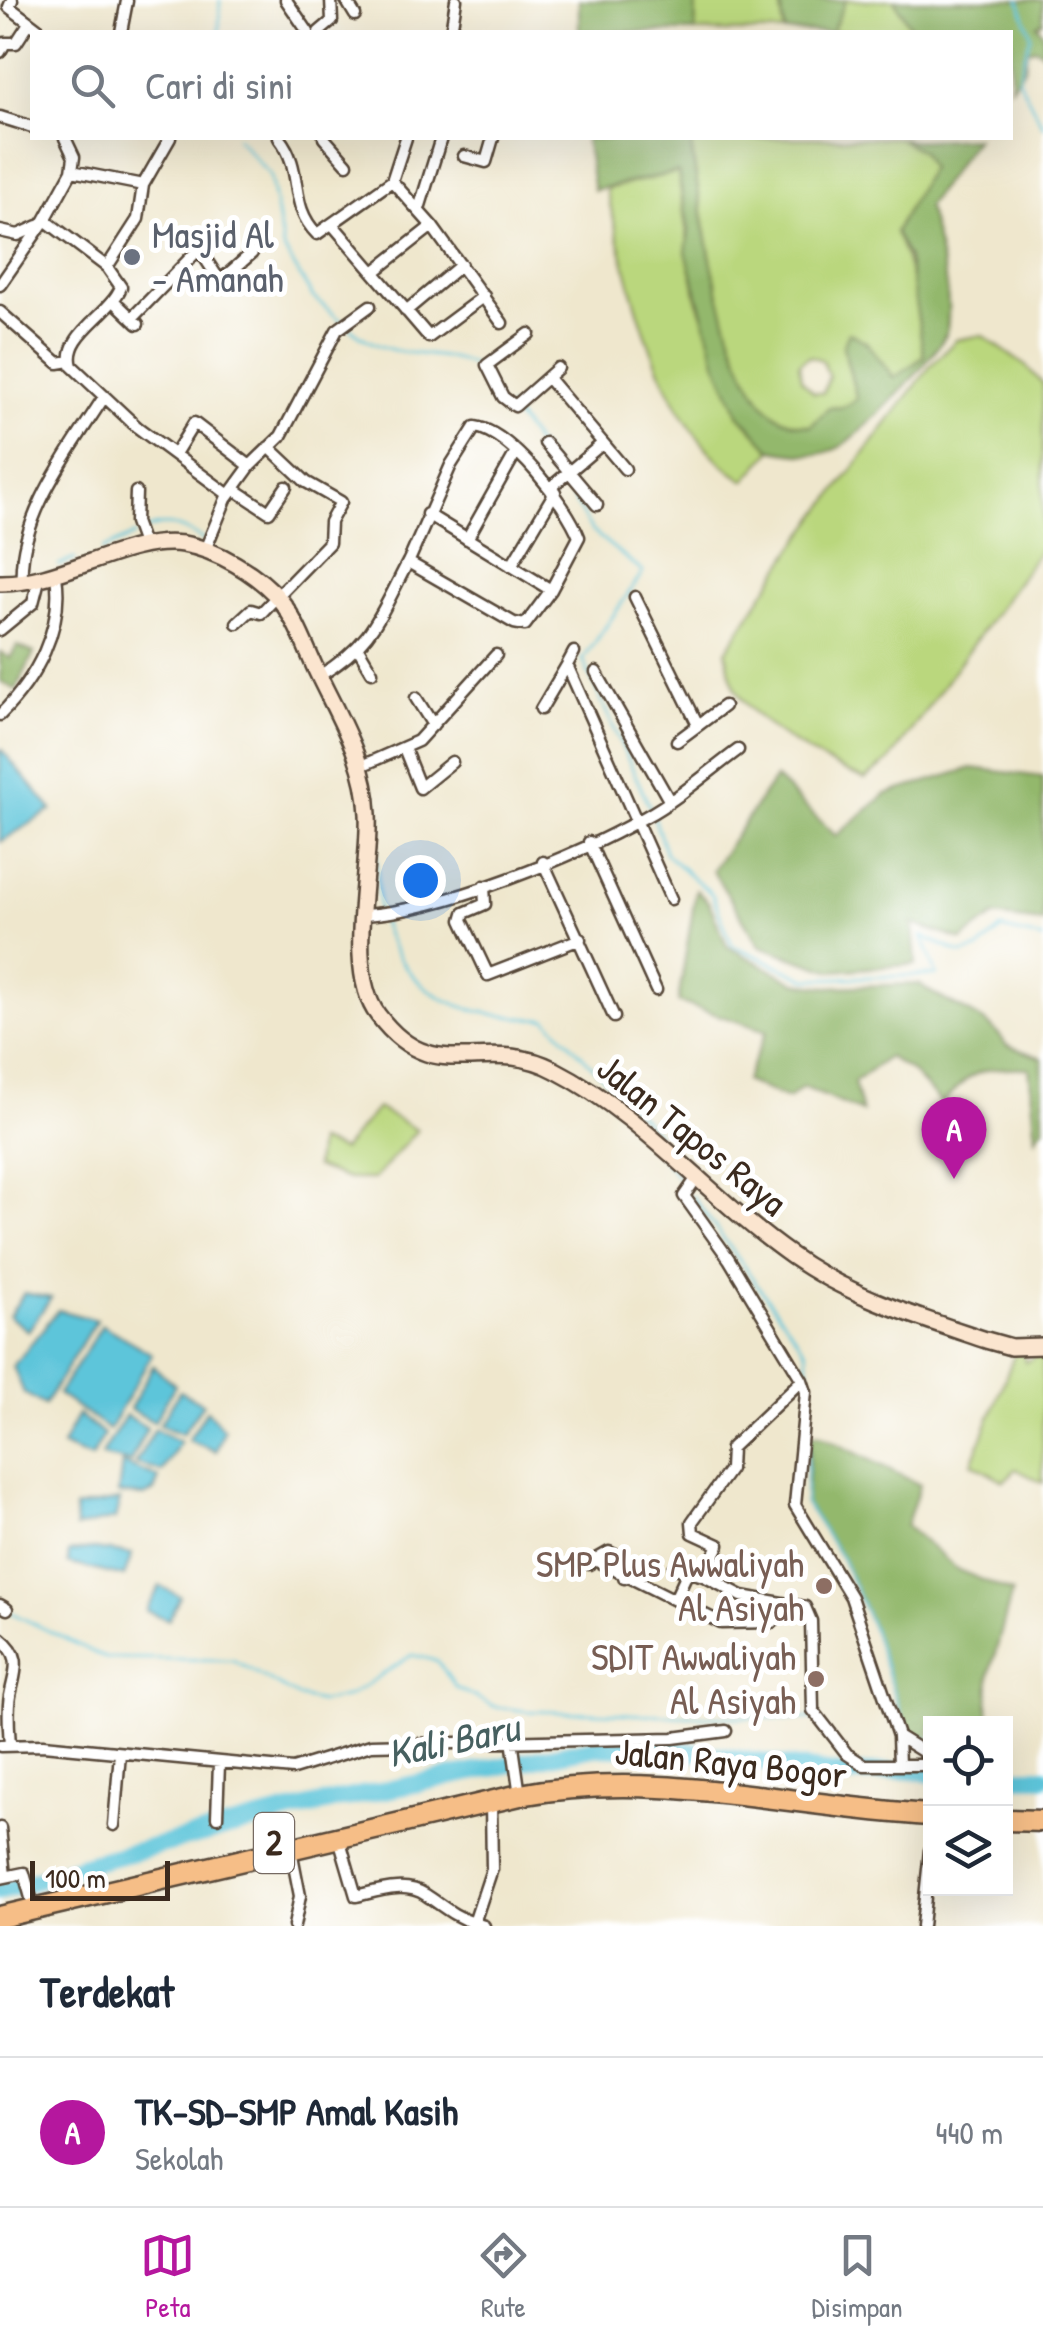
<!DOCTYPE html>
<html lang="id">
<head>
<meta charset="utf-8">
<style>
  body { margin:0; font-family:"Patrick Hand",sans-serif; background:#f2f2f3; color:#1f2937 }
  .controls { position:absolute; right:30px; bottom:30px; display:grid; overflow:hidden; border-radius:0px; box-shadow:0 10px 40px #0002 }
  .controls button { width:90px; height:90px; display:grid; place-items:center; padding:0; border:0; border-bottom:2px solid #e0e1e3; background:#fff; color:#1f2937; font:50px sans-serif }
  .scale { position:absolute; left:30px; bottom:25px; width:140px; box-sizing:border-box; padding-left:10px; border:5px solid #3b2a1e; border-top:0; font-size:28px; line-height:35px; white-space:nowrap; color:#3b2a1e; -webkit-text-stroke:8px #fff; paint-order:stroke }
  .you { position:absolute; left:420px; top:880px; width:35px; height:35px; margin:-25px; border:8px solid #fff; border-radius:50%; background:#1a73e8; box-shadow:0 0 0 15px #1a73e833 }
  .badge { display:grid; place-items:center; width:65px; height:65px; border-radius:50%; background:#b5179e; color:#fff; font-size:32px; font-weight:700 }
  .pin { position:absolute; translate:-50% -82px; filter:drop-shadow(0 2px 5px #0008) }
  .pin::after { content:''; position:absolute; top:52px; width:35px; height:30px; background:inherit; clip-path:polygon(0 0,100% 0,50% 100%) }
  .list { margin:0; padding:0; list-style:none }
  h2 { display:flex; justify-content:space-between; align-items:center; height:130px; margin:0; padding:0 40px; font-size:42px }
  h2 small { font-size:32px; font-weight:400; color:#747a83 }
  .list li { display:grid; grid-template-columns:65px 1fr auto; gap:30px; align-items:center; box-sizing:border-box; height:150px; padding:0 40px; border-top:2px solid #e0e1e3 }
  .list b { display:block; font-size:38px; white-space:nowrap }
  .list p { margin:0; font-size:32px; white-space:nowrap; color:#747a83 }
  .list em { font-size:32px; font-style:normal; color:#747a83 }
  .icon { flex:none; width:55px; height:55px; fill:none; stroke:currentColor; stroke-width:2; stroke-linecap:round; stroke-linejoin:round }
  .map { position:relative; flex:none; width:1043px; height:1926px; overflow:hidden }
  .search { position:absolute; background:#fff; box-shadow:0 10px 40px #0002; left:30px; right:30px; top:30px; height:110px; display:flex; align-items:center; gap:25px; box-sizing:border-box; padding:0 35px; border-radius:0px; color:#747a83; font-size:38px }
  .sheet { height:280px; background:#fff }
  nav { display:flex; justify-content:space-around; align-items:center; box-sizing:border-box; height:140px; border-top:2px solid #e0e1e3; background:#fff; font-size:28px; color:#747a83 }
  nav a { display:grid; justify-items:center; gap:5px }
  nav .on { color:#b5179e }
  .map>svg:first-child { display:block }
</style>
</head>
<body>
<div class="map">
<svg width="1043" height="1926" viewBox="0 0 1043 1926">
  <rect width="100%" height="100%" fill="#fff"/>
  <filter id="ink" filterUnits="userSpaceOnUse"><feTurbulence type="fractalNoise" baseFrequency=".01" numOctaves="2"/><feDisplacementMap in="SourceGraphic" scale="20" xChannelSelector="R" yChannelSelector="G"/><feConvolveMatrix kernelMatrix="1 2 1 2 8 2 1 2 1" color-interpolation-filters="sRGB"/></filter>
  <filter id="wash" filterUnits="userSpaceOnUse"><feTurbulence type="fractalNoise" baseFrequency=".0048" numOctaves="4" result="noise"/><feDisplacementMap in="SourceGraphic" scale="40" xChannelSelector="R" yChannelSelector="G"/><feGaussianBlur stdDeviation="2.25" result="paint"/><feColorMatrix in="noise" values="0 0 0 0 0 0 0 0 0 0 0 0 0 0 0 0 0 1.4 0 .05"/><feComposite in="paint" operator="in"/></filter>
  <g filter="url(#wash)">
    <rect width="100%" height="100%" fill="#efe7cd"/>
    <path fill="#bad77d" stroke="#7a804e" stroke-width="2.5" fill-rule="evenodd" d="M696,0H780L784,32H695Z
      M846,0H894L914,32H832Z
      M690,138H905L921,151L930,168L895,232C913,269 918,315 924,356L895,378L866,342L843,346L857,400L843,407L829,408L811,426C795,424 782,422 769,410C721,363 701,204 690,138ZM809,356L822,360L829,376L823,393H814L801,379L799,363Z
      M678,172L696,296L739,414L772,450L745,481C657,427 630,283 606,189Z
      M982,335L1027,367L1043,384V546L890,760L865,779C826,764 748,724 733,682C729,673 728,661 726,651L794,547L931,365L956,340Z
      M377,1108L417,1130L374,1179H348L315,1167L318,1142L342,1150Z
      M1015,1353L1023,1354L1025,1362L1043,1353V1483L1016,1469L1004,1481L972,1463Z"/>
    <path fill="#93b86c" stroke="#677145" stroke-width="2.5" d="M579,0H696L695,32H579Z
      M780,0H846L832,32H785Z
      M894,0H1043V22L1037,25L1043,33V53L1036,48L1027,50L1024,69L1011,86L1010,32H914Z
      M585,138H690C699,202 723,364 769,409C781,421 795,424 811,426L829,408L843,407L857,399L843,346L849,332L866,342L894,378L924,357L908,258L895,232L930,168L921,151L903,141L976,138L927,206C936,244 953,289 947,329C944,350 860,436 840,447C817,459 795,454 772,450L739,414L717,364L686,252L689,231L678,172L594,190Z
      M17,646L34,653L16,690L0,681V652L10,658Z
      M972,768L1043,777V922L994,916L962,940L913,924L916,964L832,971L760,946L712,870L775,778L836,836L886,794Z
      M696,890L709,903L727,946L796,983L827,987L920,984C948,1008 988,1012 1006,1045L1042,1058L1043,1127L1036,1138L1029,1068C983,1067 972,1069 942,1104L911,1071L888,1057L854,1082L862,1112L803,1087L788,1099L745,1081L767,1031L678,1002Z
      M811,1435H820L920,1485L906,1526L958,1570L1012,1592L989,1676L988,1723L930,1724V1740L907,1733L872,1627L842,1559L805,1503Z"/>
    <path fill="#5dc5da" stroke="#4c787c" stroke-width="2.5" d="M1,749L52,810L0,842V750Z
      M24,1293L51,1298L28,1331L9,1316Z
      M58,1310L96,1320L44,1405L24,1393L13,1366Z
      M102,1325L152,1354L109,1430L58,1394Z
      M153,1366L175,1385L154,1422L130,1409Z
      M180,1391L203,1404L182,1434L159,1425Z
      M207,1410L224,1430L216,1451L188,1440Z
      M78,1414L104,1435L91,1458L62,1446Z
      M126,1415L147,1428L130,1462L101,1456Z
      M155,1429L180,1442L162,1472L135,1463Z
      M122,1463L159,1478L154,1491L144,1496L118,1494Z
      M120,1500L115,1519L76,1528L75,1508Z
      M94,1549L132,1554L124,1577L68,1563L69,1552Z
      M160,1586L180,1596L169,1620L146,1611Z"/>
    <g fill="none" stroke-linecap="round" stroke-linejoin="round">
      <path stroke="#5dc5da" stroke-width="2.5" d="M1019,0L1031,35L1018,79L1043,126
        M219,32L220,0
        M237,138L270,175L283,248L313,297L344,323
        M350,328C397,368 444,343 485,372
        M509,407L561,477
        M565,484L591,530L643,572L583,660L651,810
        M143,531C166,520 182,526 203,540
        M102,550L135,535
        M59,565L75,559
        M342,705L361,744
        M374,800L379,911
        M654,817L666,854L712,894L732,945L807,979L937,975L922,936L962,954L979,949L1001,929L1043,939
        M381,919C408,1003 468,1016 547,1019L657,1133
        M661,1156L684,1185
        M692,1196L807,1352L809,1385
        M810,1403L805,1503L842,1559L872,1627L907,1733L930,1740
        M10,1612L105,1658L233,1660L299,1697L321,1702L349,1696L412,1655L438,1661L455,1687L493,1706L525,1711L813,1719"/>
      <path stroke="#5dc5da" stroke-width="18" d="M1006,1777H1043
        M0,1892L90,1863L337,1800L594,1747L672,1749L845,1775L913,1770L930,1774"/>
    </g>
  </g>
  <g filter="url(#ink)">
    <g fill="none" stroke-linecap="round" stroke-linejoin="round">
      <g stroke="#564638" stroke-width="15">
        <path id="street" d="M12,0L9,7L42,32
          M286,0L308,32
          M346,0L355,15
          M121,32L127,1
          M319,32L332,21L331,0
          M451,32L456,0
          M0,52L5,43H16L29,23
          M0,117L32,127
          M65,138L74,157L72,171L143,185
          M279,138C305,171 287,204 317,234L392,181L406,138
          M324,138L347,164
          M464,156L486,162L493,138
          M72,171L45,220L107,267L121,287C111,314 62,335 72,366L137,427L229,495
          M392,181L432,226L502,323
          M143,185L170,138
          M419,209L441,138
          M332,224L429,337L484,296
          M0,231L18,235L38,226
          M107,267L138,219L143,185
          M375,271L432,226
          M0,285L45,220
          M114,301L138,324
          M406,311L461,265
          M0,312L58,363L70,361
          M133,317L199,249L220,281L252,253
          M529,334L487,365L503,397L515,406L558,368
          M548,378L625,469
          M545,443L597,505
          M175,454L194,423L250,466
          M551,487L603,443
          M234,489L269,512L286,487
          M136,492L135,522L144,547
          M427,514L551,590
          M467,539L515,454
          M205,550L226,499L250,466L281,436L337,330L370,306
          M511,566L555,492
          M22,583C17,518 71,449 104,397
          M635,597L698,725
          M237,623L251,610L261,613L329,543L330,522L341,502L306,482L269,447
          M0,630L33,603L39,580
          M359,650L372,672
          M574,652L567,665L671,899
          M596,672L669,800
          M319,676C373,644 380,615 408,562L411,556L451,465L475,427C510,431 567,505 579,537L551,590L525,625L514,623L408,562
          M416,698L433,725
          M541,709L567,665
          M0,715C36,679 64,628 56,576
          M677,741L724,706
          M404,748L420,788L452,762
          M361,766L418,741L496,655
          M589,842L656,990
          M543,862L614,1017
          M484,886L485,904L464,913L462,920L488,975L580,939
          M364,915C441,911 577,856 645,817C678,799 708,772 738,750
          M698,1176L684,1196L729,1259L802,1380L806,1392L795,1505L851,1597L898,1736L930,1756
          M595,1560L609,1552L621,1558L624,1578
          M589,1564L595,1560L721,1623L773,1622L779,1604
          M674,1568L704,1576L742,1596L805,1607L811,1621L813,1710L847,1754L864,1765H930
          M704,1576L719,1545L693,1533L692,1522L730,1469L731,1448L802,1380
          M675,1599L688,1571
          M0,1605L7,1609
          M0,1638C24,1657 15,1670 10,1696C7,1712 9,1728 10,1745
          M898,1736L899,1765
          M512,1740L520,1795
          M0,1746L43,1745L293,1769L371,1745L673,1738L726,1731
          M217,1817L219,1764
          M114,1825L120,1753
          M0,1828L5,1876
          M339,1838L356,1896C378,1891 405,1881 426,1895C443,1906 453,1916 474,1923
          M291,1850L300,1896L294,1926
          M0,1878L24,1873L31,1898
          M484,1926L474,1923L492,1869L491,1803
          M922,1926L930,1850"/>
      </g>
      <g stroke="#564638" stroke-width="20">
        <path id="secondary" d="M0,583C63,584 125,536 183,544C216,549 258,574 280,600C297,621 306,649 318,674C340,720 366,761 368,814C371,868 344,971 378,1015C435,1091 484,1033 555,1070C645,1116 710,1199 792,1256C848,1296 921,1318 986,1340L1011,1347L1043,1346"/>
      </g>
      <g stroke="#564638" stroke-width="25">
        <path id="highway" d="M1006,1820L1043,1821
          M0,1917L520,1795C658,1769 792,1807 930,1815"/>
      </g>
      <use href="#street" stroke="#fff" stroke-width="10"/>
      <use href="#secondary" stroke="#fbe5cf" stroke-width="15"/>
      <use href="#highway" stroke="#f6be87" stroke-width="20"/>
    </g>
  </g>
  <circle fill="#6b7280" stroke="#fff" stroke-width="4" cx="132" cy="257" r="10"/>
  <g fill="#8d6e63" stroke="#fff" stroke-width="4">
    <circle cx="824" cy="1586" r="10"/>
    <circle cx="816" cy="1679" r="10"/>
  </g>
  <g text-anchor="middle" stroke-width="10" stroke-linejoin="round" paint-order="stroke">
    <rect fill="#fff" stroke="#766a62" stroke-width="2.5" x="254" y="1813" width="40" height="60" rx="8"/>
    <g font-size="35" font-weight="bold" fill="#3b2a1e">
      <text x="274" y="1855">2</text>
    </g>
    <g font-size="38" fill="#5b616d" stroke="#fff" text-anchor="start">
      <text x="152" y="248">Masjid Al<tspan x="152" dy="44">- Amanah</tspan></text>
    </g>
    <g font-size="38" fill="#3b2a1e" stroke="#fff">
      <text transform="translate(692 1135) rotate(39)" y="13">Jalan Tapos Raya</text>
      <text transform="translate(731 1763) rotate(6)" y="13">Jalan Raya Bogor</text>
    </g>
    <g font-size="38" fill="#785e54" stroke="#fff" text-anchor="end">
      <text x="804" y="1577">SMP Plus Awwaliyah<tspan x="804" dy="44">Al Asiyah</tspan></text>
      <text x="796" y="1670">SDIT Awwaliyah<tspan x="796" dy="44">Al Asiyah</tspan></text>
    </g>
    <g font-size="40" font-style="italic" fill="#476060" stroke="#fff">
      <text transform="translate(453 1740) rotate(-12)" y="14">Kali Baru</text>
    </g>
  </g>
</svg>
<div class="controls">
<button><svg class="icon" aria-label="locate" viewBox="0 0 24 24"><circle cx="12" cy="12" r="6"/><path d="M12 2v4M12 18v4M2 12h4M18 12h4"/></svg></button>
<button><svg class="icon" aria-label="layers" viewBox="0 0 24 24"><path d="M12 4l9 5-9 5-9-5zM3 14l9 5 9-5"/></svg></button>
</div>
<div class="scale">100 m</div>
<div class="you"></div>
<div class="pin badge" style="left:954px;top:1179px">A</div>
<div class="search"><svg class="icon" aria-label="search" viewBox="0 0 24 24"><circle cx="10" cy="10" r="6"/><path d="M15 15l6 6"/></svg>Cari di sini</div>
</div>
<section class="sheet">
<h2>Terdekat<small></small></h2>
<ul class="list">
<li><span class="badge">A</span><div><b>TK-SD-SMP Amal Kasih</b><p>Sekolah</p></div><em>440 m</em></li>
</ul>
</section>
<nav>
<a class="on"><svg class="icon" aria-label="map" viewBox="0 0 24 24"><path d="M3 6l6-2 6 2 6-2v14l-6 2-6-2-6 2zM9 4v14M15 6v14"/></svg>Peta</a>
<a><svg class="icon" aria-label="directions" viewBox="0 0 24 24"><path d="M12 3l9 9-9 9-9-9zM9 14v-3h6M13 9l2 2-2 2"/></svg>Rute</a>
<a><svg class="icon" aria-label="saved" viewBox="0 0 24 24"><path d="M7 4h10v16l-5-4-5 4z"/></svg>Disimpan</a>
</nav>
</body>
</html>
